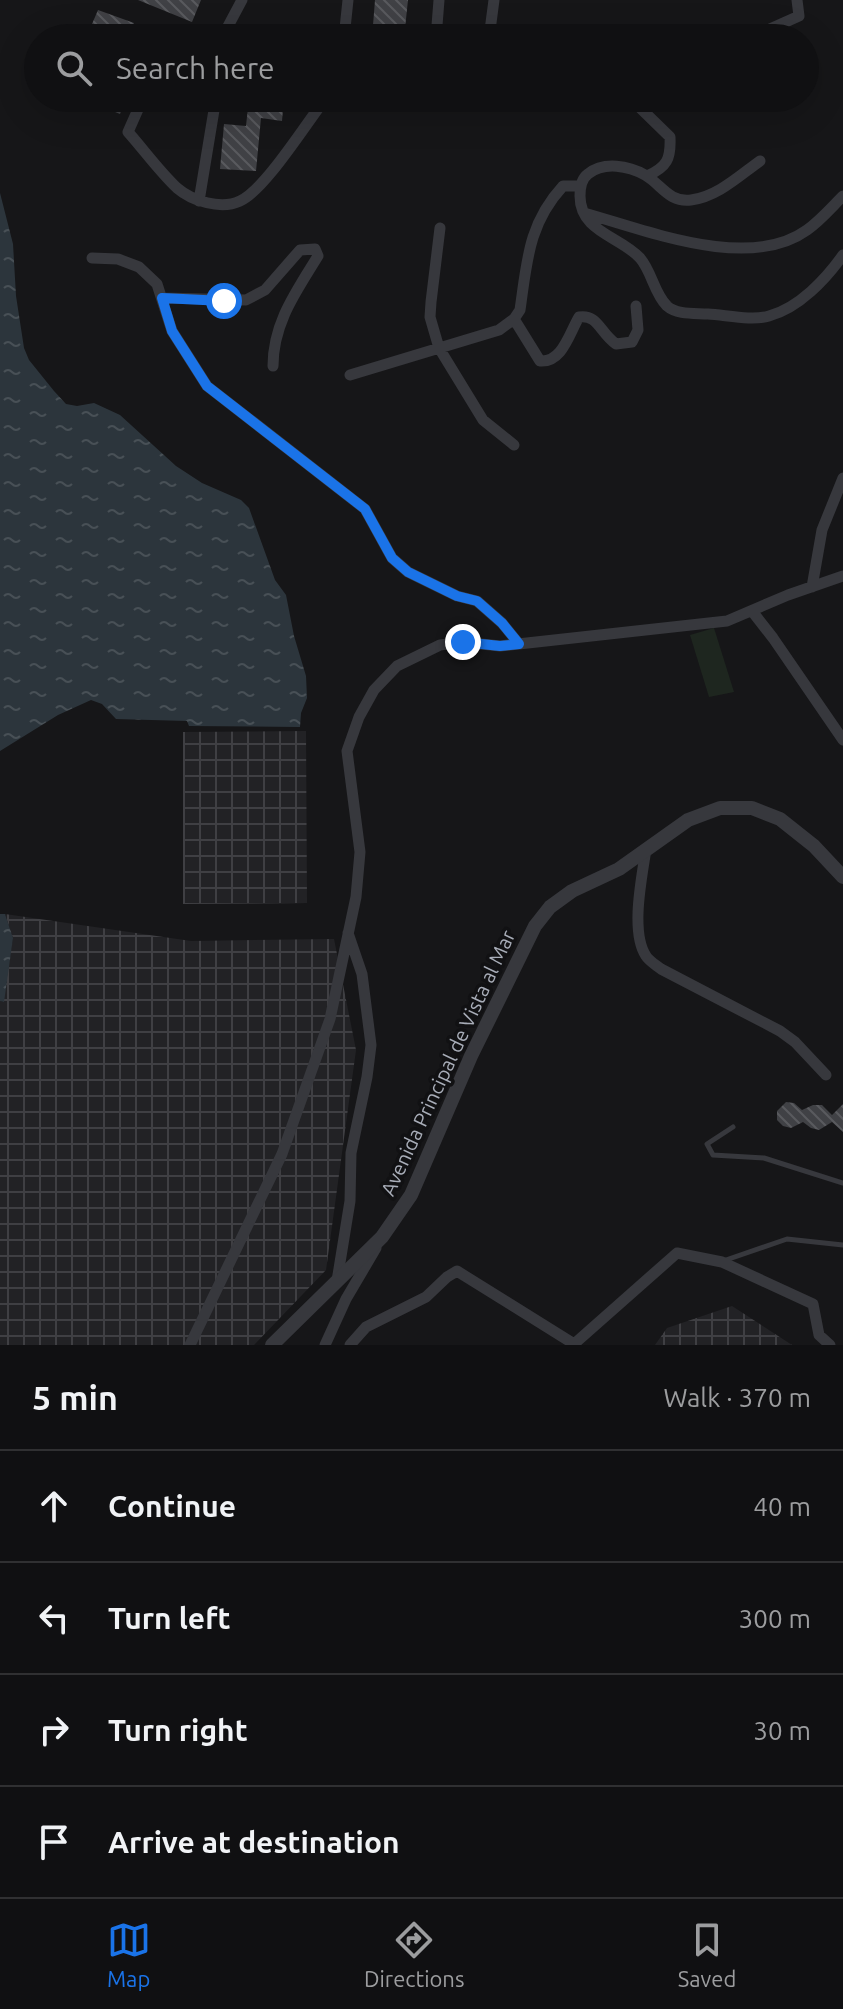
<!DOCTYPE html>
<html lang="en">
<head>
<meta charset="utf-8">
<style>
  body { margin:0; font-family:Ubuntu,sans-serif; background:#1e1e20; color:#f1f3f6 }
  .stop { position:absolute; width:24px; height:24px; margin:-18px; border:6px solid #1a73e8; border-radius:50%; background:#fff }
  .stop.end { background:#1a73e8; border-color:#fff; box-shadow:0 2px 8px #0008 }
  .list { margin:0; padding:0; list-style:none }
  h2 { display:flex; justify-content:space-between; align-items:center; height:104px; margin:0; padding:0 32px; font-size:34px }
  h2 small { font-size:26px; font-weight:400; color:#9c9d9f }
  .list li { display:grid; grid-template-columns:52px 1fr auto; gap:24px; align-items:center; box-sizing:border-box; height:112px; padding:0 32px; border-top:2px solid #303032 }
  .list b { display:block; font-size:30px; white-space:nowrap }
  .list em { font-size:26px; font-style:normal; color:#9c9d9f }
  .icon { flex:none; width:44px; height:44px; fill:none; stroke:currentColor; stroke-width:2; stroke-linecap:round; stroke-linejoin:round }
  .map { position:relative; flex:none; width:843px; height:1345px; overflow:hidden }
  .search { position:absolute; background:#101012; box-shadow:0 8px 32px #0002; left:24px; right:24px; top:24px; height:88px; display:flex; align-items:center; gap:20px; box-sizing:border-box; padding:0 28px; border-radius:44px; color:#9c9d9f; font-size:30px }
  .sheet { height:552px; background:#101012 }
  nav { display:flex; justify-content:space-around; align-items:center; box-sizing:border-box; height:112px; border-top:2px solid #303032; background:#101012; font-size:22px; color:#9c9d9f }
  nav a { display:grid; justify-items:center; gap:4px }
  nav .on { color:#1a73e8 }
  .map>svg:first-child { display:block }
</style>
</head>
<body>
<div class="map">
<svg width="843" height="1345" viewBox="0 0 843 1345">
  <defs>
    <pattern id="industrial-grid" width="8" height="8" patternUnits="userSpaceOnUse" patternTransform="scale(2)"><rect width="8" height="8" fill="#222225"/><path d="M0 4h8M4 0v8" fill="none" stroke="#3f3f43"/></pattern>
    <pattern id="water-ripples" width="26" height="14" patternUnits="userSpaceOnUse" patternTransform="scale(2)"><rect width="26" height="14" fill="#2c353c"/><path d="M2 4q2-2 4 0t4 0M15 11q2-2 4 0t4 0" fill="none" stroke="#485056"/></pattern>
    <pattern id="building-back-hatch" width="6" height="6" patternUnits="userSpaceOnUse" patternTransform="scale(2)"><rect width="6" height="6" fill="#404145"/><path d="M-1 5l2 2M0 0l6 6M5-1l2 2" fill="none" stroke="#595a5e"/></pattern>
  </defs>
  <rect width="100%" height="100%" fill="#161618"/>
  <path fill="url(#industrial-grid)" d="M306,731L307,903L183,904V732Z
    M5,914L191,941L334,939L356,1050L326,1270L254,1345H0V1001L3,1002L13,938Z
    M732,1306L792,1345H655L667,1328Z"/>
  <path fill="#1e261f" d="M714,628L734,692L709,697L690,635Z"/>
  <path fill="url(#water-ripples)" d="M0,193L13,244L16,296L24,348L29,360L54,391L66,404L77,406L94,403L120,415L176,466L202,483L241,500L249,508L275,580L286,595L294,636L306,676L307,698L301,713L300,727L189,726L187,721L116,719L102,704L91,700L58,715L0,751Z
    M0,914H5L13,938L4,1002L0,1001Z"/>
  <path fill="url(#building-back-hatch)" d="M138,0H201L192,22Z
    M375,0H408L404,38H372Z
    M98,10L134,23L128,38H86Z
    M81,98H126L120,114Z
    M249,98H284L282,121L261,118L256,171L220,169L224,124L246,126Z
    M786,1102L794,1103L802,1110L813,1105H822L832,1115L843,1104V1132L832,1122L819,1130L811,1128L803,1122L791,1128L783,1126L777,1120V1111Z"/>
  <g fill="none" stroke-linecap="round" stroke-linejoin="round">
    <path stroke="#37383d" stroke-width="5" d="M733,1127L707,1144L713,1155L764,1158L843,1183
      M723,1261L787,1239L843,1245"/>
    <path stroke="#37383d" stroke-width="11" d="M170,38L172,33
      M225,38L226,30L242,0
      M344,38L348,0
      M436,38L439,0
      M489,38L494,0
      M750,38L799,16L797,0
      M143,98L128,132C144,150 159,171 177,188C192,201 221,210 240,201C265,190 307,122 326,98
      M630,98L670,137C671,159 667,167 647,176
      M760,161C739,176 717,197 691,200C669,203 661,184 645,175C629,166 604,161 588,174C581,179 580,188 580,196C580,232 620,236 640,258C652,272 654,293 667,306C677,315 695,313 708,314C726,315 752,321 769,316C799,308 826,279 843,255
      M199,201L216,98
      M584,213C646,230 749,272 807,230C820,221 831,208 843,196
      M440,228L431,302L430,317L439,348L483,420L514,445
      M92,258L118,259L139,267L157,284L172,331L207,386L365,509L392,558L408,572L457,596L477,601L502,623L519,644
      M162,298L246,300L265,290L300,250L315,249L318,256C296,292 273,323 273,366
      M514,319L540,361C562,363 569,334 579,317C598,314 600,333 616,344L632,342L638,330L636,306
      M350,375L499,330L514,319L520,310C527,262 528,224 563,186H580
      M812,587L822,530L843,478
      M752,611L773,638L843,740
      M646,849C642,877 630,932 646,956C649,961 656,965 661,969L780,1031L795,1042L826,1075
      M337,1281L350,1201L351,1153L367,1077L371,1045L362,974L348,933
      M190,1345L282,1154L330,1019L356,897L360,852L347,751L359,717L374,690L397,666L440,645L463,642L500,646L727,621L788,595L843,576
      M325,1345L346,1299L376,1248
      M350,1345L366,1327L426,1297L447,1277L457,1271L574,1344L677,1253L722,1262L813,1304L819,1335L830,1345"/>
    <path stroke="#37383d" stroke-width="14" d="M272,1345L382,1237L411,1195L471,1056L535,926L550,907L572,891L619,869L688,820L720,808H752L780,819L814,846L843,877"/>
  </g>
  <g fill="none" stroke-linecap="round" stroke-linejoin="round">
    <path stroke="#1a73e8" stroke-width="10" d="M224,301L162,298L172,331L207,386L365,509L392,558L408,572L457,596L477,601L502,623L519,644L500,646L463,642"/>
  </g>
  <g text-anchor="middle" stroke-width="7" stroke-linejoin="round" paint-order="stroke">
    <g font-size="20" fill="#a8adb8" stroke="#111113">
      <text transform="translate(448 1063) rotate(-65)" y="7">Avenida Principal de Vista al Mar</text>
    </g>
  </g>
</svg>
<div class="stop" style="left:224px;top:301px"></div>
<div class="stop end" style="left:463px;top:642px"></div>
<div class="search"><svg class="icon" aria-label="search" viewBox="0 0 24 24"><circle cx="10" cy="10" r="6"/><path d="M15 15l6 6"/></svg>Search here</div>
</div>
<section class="sheet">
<h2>5 min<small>Walk · 370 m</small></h2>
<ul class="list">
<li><svg class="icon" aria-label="ahead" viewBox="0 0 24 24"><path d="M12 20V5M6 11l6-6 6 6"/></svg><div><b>Continue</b></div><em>40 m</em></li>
<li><svg class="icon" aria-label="left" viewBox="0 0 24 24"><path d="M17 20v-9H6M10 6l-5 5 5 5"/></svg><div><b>Turn left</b></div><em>300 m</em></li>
<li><svg class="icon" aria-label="right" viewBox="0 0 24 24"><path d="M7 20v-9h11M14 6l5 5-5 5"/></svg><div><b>Turn right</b></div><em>30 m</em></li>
<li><svg class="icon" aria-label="arrive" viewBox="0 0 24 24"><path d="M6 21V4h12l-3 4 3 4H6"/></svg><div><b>Arrive at destination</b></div></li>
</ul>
</section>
<nav>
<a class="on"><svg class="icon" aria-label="map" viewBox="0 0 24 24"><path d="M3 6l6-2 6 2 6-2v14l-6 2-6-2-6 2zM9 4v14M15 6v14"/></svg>Map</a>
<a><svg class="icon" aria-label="directions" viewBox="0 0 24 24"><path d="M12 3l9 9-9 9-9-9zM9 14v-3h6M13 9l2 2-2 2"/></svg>Directions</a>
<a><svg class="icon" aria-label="saved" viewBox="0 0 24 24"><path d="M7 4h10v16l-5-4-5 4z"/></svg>Saved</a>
</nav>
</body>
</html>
